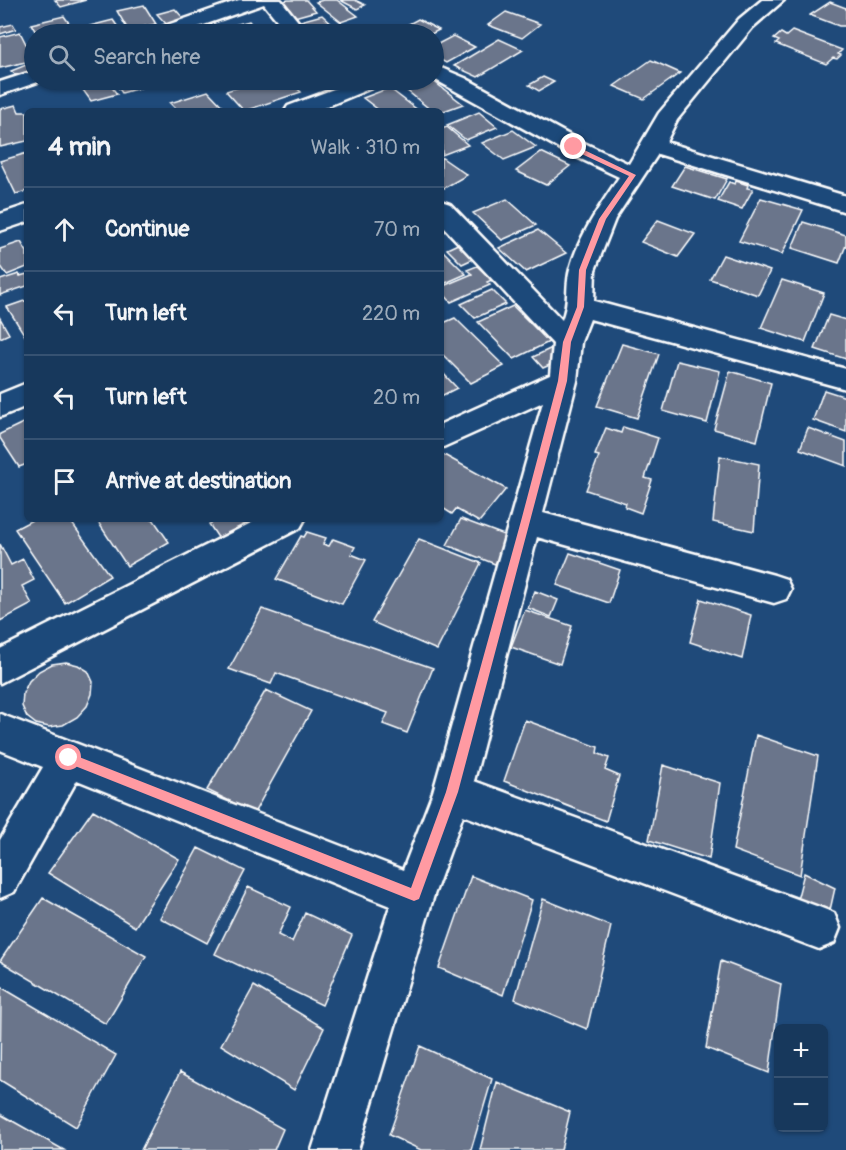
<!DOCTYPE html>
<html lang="en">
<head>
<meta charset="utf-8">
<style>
  body { margin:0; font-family:Pangolin,sans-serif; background:#203f62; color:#f1f3f6 }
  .controls { position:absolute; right:18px; bottom:18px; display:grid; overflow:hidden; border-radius:9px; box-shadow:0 2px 4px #0004 }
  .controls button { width:54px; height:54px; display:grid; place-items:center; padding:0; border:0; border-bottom:2px solid #365272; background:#17385c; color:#f1f3f6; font:30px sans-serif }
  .stop { position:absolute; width:18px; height:18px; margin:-14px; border:4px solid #ff9aa2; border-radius:50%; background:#fff }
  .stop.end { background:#ff9aa2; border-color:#fff; box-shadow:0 2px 6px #0008 }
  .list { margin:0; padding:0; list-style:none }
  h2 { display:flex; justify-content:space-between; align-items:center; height:78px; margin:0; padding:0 24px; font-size:26px }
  h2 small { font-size:20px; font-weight:400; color:#9eacbb }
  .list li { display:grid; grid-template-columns:39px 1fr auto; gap:18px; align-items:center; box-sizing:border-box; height:84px; padding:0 24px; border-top:2px solid #365272 }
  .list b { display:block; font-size:22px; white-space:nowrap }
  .list em { font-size:20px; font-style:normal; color:#9eacbb }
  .icon { flex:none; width:33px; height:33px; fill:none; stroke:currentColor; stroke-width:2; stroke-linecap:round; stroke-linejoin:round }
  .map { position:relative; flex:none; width:846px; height:1150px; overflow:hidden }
  .search { position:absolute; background:#17385c; box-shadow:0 2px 4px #0004; left:24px; top:24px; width:420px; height:66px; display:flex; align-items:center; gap:15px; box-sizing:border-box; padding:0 21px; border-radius:33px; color:#9eacbb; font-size:22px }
  .panel { position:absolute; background:#17385c; box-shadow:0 2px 4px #0004; left:24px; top:108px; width:420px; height:414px; border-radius:9px }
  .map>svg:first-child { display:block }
</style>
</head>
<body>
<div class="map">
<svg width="846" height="1150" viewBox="0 0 846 1150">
  <rect width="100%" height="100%" fill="#1f4a7a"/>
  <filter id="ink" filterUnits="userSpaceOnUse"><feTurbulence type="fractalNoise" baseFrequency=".0167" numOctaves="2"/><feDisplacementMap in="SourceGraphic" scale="12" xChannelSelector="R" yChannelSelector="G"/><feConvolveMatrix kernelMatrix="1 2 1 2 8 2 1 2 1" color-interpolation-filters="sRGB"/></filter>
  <g filter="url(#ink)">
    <path fill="#6b758b" stroke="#fff" stroke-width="1.5" d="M55,0H86L61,7Z
      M288,0H306L316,11L291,18L277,3Z
      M323,0H337L358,16L341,22L316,2Z
      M340,0H355L365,5L357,9Z
      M830,2L846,8V26H839L810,15Z
      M144,5L156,24L128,30L117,11Z
      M175,9L186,21L168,26L157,14Z
      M506,12L540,24L522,38L488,25Z
      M322,15L337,29L319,34H305L293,23Z
      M64,16L77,34H37L31,24Z
      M418,19L439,30L431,34L392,33Z
      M113,20L122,33L96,34L90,26Z
      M249,21L259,34H223L219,29Z
      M209,23L217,30L203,34H191L186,30Z
      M13,24L16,29L0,34V27Z
      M792,31L842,50L838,54L841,55L837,59L833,58L826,64L776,44L779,41L774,39L781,33L786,36Z
      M20,32L34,60L0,68V37Z
      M453,36L475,47L446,63L439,59H434V46Z
      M499,39L523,50L478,77L454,66Z
      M651,60L680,73L644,99L614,86Z
      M26,65L33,71L18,77L11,71Z
      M543,77L554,82L539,91L529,85Z
      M89,80H94L98,85L108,82L117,94L91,101L78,83Z
      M113,80H148H146L150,85L122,93Z
      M262,80H288L301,92L244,111L226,91Z
      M432,80L463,104L441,112L432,111L405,89Z
      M389,88L419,111H380L363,98Z
      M208,91L227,111H178L170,103Z
      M16,105L19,112H27V141L0,147V109Z
      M479,112L497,127L466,140L447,125Z
      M447,127L468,145L442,155L441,129Z
      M513,130L536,147L504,160L482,143Z
      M541,152L570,166L546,185L516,171Z
      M27,153V191L16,194L0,161Z
      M441,157L467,175L444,188L441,186Z
      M685,166L727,179L715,200L672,186Z
      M736,181L748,185L747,188L753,189L742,209L718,201L729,182L735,184Z
      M761,198L803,210L782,254L739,241Z
      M507,199L536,225L502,240L473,213Z
      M658,220L695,234L678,257L641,242Z
      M803,222L846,235V245L839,263L792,248Z
      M538,230L566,253L526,272L499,248Z
      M21,242L27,252V267L7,275L0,265V249Z
      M460,243L475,258L462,264L447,249Z
      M441,249L466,274L441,285Z
      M723,255L770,271L758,295L710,279Z
      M477,266L492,280L487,282L490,285L451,302L441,291V287L472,274L467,270Z
      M19,274L20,276L27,274V286L0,295V280Z
      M782,280L824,293L805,342L761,328Z
      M492,290L506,304L475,318L461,304Z
      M27,300V339L7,307Z
      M513,306L549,342L514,359L478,322Z
      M829,315L846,320V359L815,349Z
      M0,318L9,334L0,338Z
      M455,318L504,366L471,383L441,353V324Z
      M622,344L659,354L637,418L597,406Z
      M554,347L565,358L543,368L533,357Z
      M677,361L720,371L707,423L663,411Z
      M441,371L457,388L441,396Z
      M730,371L771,383L757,441L714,429Z
      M824,390L846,397V432L813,420Z
      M27,421V464L19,467L0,438V434Z
      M623,427L658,438L645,478L652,480L641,513L625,507L626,503L586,490L599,456L595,455L606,428L621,433Z
      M808,428L846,442V466L800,449Z
      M444,455L506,489L479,522L456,509L452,514L441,507V458Z
      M720,456L759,464L754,531L713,522Z
      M34,519H69L110,576L65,603L15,529Z
      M103,519H153L169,542L127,566L98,522Z
      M220,519H258L219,539L209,524Z
      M461,519L509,537L495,564L447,545Z
      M307,532L326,538L323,544L329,546L333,539L355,547L351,554L366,560L342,604L276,579L301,536L304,537Z
      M419,539L481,563L437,650L372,622Z
      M0,544L11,565L23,559L34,580L22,586L32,604L0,621Z
      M570,553L620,570L609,603L557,585Z
      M535,591L558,600L551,617L528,608Z
      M701,599L751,615L742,659L690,642Z
      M262,609L433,668L407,733L383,724L388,713L276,673L271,684L229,669Z
      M525,610L572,626L560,664L511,647Z
      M66,662L78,665L88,671L93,682L92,694L87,706L77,717L63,725L49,727L36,724L27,717L22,706L23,693L29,681L39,671L52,664Z
      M266,690L311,711L254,813L207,790Z
      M525,720L598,747L597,753L609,758L605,770L619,776L606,821L504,781Z
      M756,735L818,756L800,875L733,850Z
      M663,765L720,783L709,859L649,840Z
      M93,810L179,859L135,927L48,873Z
      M198,848L245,871L207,943L160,918Z
      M804,873L835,888L828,919L796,904Z
      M471,876L532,900L503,995L439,968Z
      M248,887L291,907L278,935L292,942L305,913L352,935L322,1005L215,954Z
      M43,898L146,956L106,1024L0,961Z
      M543,899L611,926L587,1029L515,999Z
      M721,961L781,984L769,1073L706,1048Z
      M254,986L324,1028L294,1090L221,1045Z
      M1,987L116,1055L76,1127L0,1080Z
      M420,1046L492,1079L471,1150H421L389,1135Z
      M180,1072L283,1129L274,1150H141Z
      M497,1082L570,1112L561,1150H480Z
      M0,1114L64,1150H0Z"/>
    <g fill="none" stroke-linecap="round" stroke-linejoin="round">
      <g stroke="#fff" stroke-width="5">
        <path id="minor" d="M239,0H281L308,34H288L264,4L178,34H150L153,30Z
          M762,0H784L753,27L677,120L666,142L846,196V212L658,154L615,219L595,270L594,301L846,369V389L590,319L581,342L577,381L543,513L774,575L786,579L791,589L786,599L774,603L537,537L474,781L819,907L834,913L840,928L834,943L819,949L463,815L434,895L358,1150H312L390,906L77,780L14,892L0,898V840L43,767L0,750V714L403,870L433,792L543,402L441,448V424L550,375L553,344L441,224V201L450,204L562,320C570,301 565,287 570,269C579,235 600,206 619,177L566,152L434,79V65L465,78L582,142L629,164L659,113L739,19Z
          M34,71V80H43L41,81L0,95V82Z
          M358,80H385L381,84L316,111H285L288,106Z
          M27,205V222L0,231V214Z
          M27,383V406L0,417V394Z
          M259,519H305L300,528L0,683V649Z"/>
      </g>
      <use href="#minor" fill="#1f4a7a" fill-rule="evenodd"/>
    </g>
  </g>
  <path fill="#ff9aa2" d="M571,146H576L636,175L606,219L586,270L584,307L571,342L567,381L530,521L458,792L419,899L414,901L65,762V754L69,753L411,888L446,792L521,521L558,381L563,342L577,307L579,270L599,219L629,176L571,149Z"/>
</svg>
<div class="controls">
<button>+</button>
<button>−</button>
</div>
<div class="stop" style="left:69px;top:758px"></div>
<div class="stop end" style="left:574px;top:147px"></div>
<div class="search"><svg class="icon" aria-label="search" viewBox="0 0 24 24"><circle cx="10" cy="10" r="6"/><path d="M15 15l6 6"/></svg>Search here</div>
<section class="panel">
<h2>4 min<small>Walk · 310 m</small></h2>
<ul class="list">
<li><svg class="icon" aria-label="ahead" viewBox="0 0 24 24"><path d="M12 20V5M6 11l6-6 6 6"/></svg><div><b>Continue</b></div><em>70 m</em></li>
<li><svg class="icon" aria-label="left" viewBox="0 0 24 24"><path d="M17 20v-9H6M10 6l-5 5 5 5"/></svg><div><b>Turn left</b></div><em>220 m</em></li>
<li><svg class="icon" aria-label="left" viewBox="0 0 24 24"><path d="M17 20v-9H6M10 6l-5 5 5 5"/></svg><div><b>Turn left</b></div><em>20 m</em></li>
<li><svg class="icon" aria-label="arrive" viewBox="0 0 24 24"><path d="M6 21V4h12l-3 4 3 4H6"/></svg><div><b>Arrive at destination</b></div></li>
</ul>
</section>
</div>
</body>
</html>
